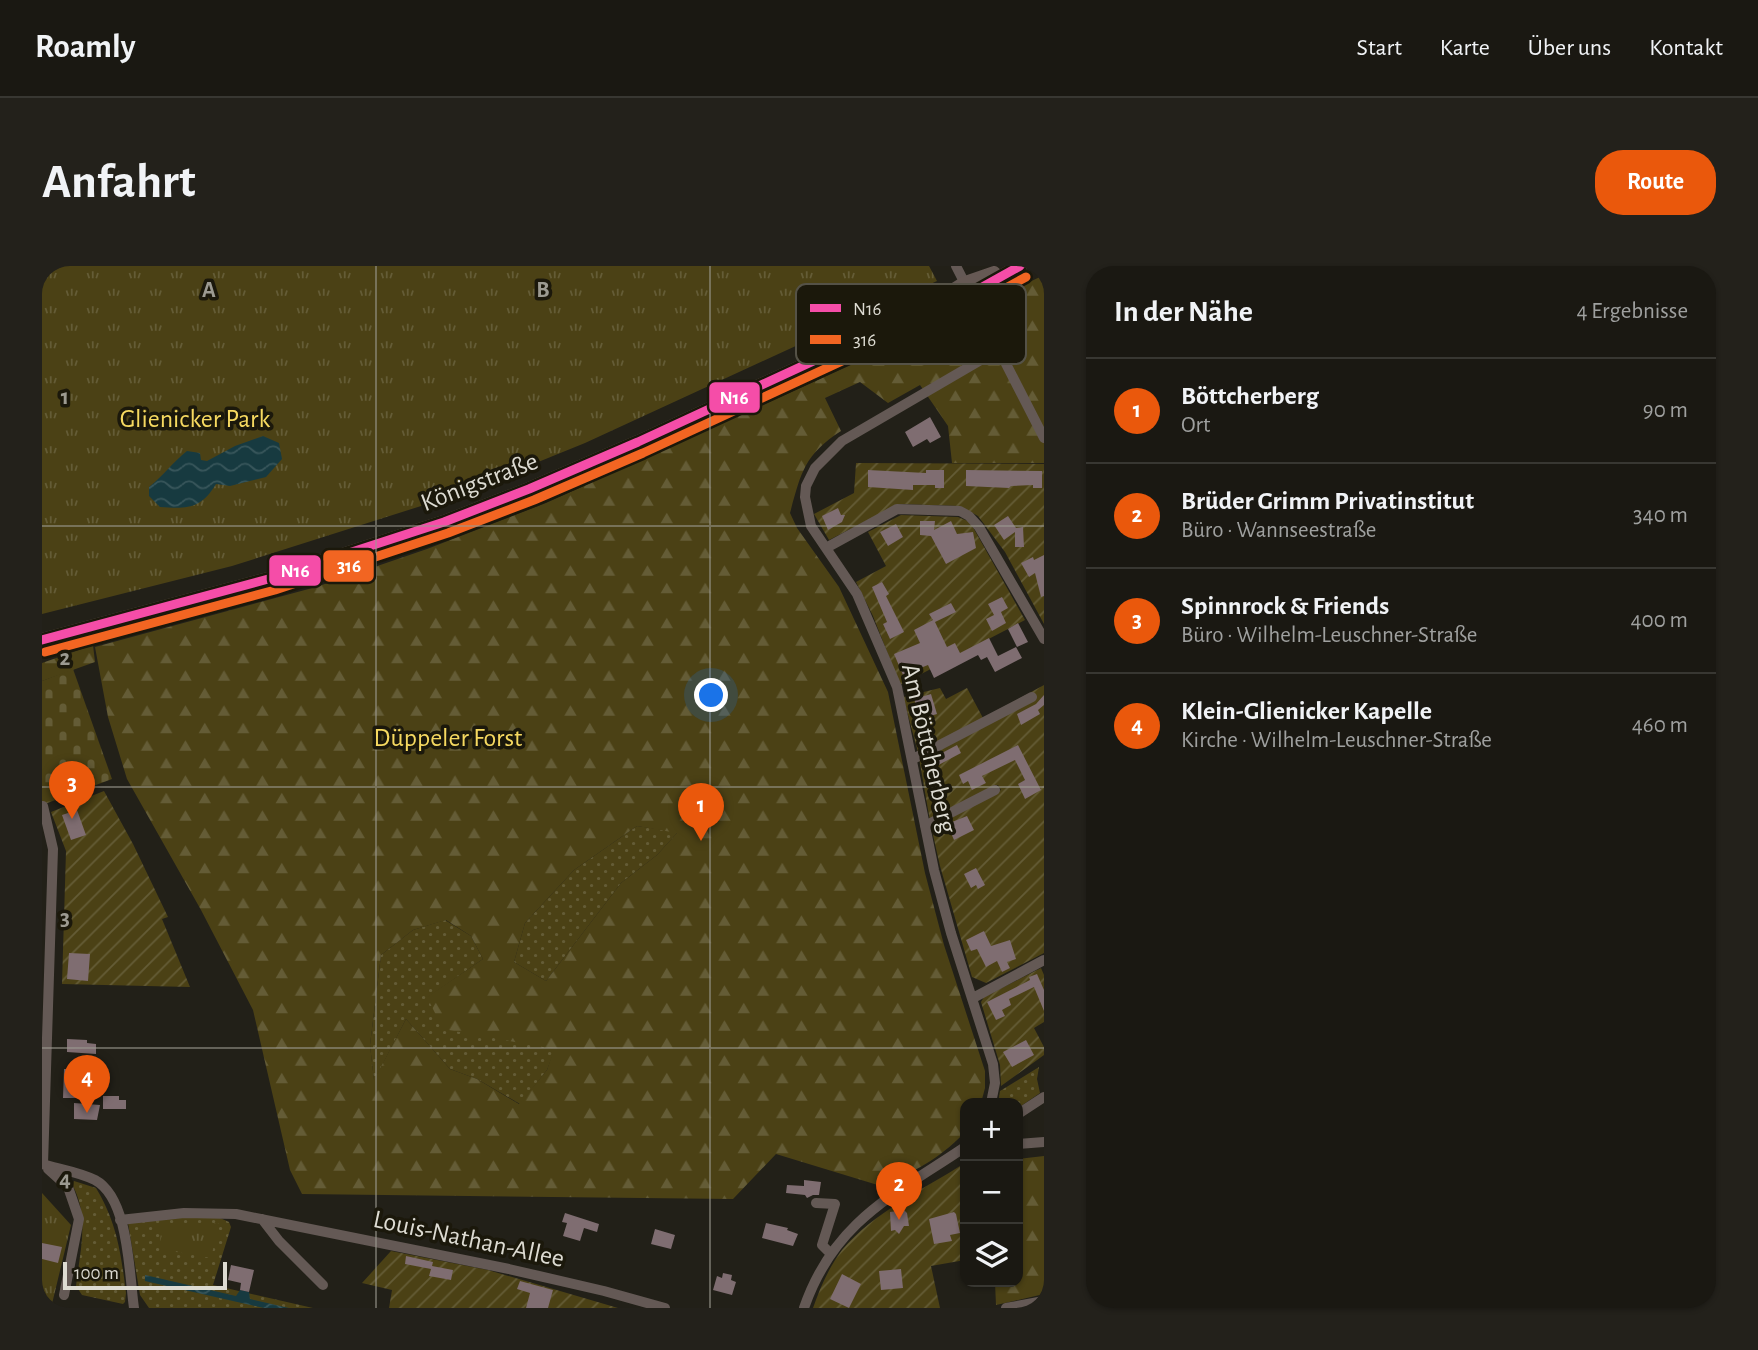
<!DOCTYPE html>
<html lang="de">
<head>
<meta charset="utf-8">
<style>
  body { margin:0; font-family:"Alegreya Sans",sans-serif; background:#23211b; color:#f1f3f6 }
  .controls { position:absolute; right:21px; bottom:21px; display:grid; overflow:hidden; border-radius:14px; box-shadow:0 2px 5px #0004 }
  .controls button { width:63px; height:63px; display:grid; place-items:center; padding:0; border:0; border-bottom:2px solid #383732; background:#1a1812; color:#f1f3f6; font:35px sans-serif }
  .scale { position:absolute; left:21px; bottom:18px; width:164px; box-sizing:border-box; padding-left:7px; border:4px solid #dddbd2; border-top:0; font-size:19px; line-height:24px; white-space:nowrap; color:#dddbd2; -webkit-text-stroke:5px #1b180b; paint-order:stroke }
  .you { position:absolute; left:670px; top:430px; width:24px; height:24px; margin:-18px; border:5px solid #fff; border-radius:50%; background:#1a73e8; box-shadow:0 0 0 10px #1a73e833 }
  .badge { display:grid; place-items:center; width:46px; height:46px; border-radius:50%; background:#ea580c; color:#fff; font-size:23px; font-weight:700 }
  .pin { position:absolute; translate:-50% -58px; filter:drop-shadow(0 2px 4px #0008) }
  .pin::after { content:''; position:absolute; top:37px; width:24px; height:21px; background:inherit; clip-path:polygon(0 0,100% 0,50% 100%) }
  .list { margin:0; padding:0; list-style:none }
  h2 { display:flex; justify-content:space-between; align-items:center; height:91px; margin:0; padding:0 28px; font-size:30px }
  h2 small { font-size:23px; font-weight:400; color:#9fa09f }
  .list li { display:grid; grid-template-columns:46px 1fr auto; gap:21px; align-items:center; box-sizing:border-box; height:105px; padding:0 28px; border-top:2px solid #383732 }
  .list b { display:block; font-size:26px; white-space:nowrap }
  .list p { margin:0; font-size:23px; white-space:nowrap; color:#9fa09f }
  .list em { font-size:23px; font-style:normal; color:#9fa09f }
  .icon { flex:none; width:38px; height:38px; fill:none; stroke:currentColor; stroke-width:2; stroke-linecap:round; stroke-linejoin:round }
  .map { position:relative; flex:none; width:1002px; height:1042px; overflow:hidden; border-radius:28px }
  header { display:flex; align-items:center; gap:42px; box-sizing:border-box; height:98px; padding:0 35px; background:#1a1812; border-bottom:2px solid #383732 }
  header strong { font-size:33px }
  nav { display:flex; gap:38px; margin-inline-start:auto; font-size:24px }
  .intro { display:flex; align-items:center; justify-content:space-between; box-sizing:border-box; height:168px; padding:0 42px }
  h1 { margin:0; font-size:49px }
  .button { padding:18px 32px; border-radius:28px; background:#ea580c; color:#fff; font-size:24px; font-weight:700 }
  main { display:flex; gap:42px; padding:0 42px }
  aside { flex:1; background:#1a1812; border-radius:28px; box-shadow:0 2px 5px #0004 }
  .map>svg:first-child { display:block }
</style>
</head>
<body>
<header>
<strong>Roamly</strong>
<nav><a>Start</a><a>Karte</a><a>Über uns</a><a>Kontakt</a></nav>
</header>
<div class="intro"><h1>Anfahrt</h1><a class="button">Route</a></div>
<main>
<div class="map">
<svg width="1002" height="1042" viewBox="0 0 1002 1042">
  <defs>
    <pattern id="grass-dots" width="8" height="8" patternUnits="userSpaceOnUse" patternTransform="scale(1.75)"><rect width="8" height="8" fill="#4b4115"/><path d="M2 2h.1M6 6h.1" fill="none" stroke="#645c36" stroke-width="1.8" stroke-linecap="round"/></pattern>
    <pattern id="forest-firs" width="22" height="20" patternUnits="userSpaceOnUse" patternTransform="scale(1.75)"><rect width="22" height="20" fill="#4b4115"/><path d="M5 1l3.5 6h-7zM16 11l3.5 6h-7z" fill="#645c36"/></pattern>
    <pattern id="cemetery-stones" width="16" height="16" patternUnits="userSpaceOnUse" patternTransform="scale(1.75)"><rect width="16" height="16" fill="#4b4115"/><path d="M2 7V4a2 2 0 0 1 4 0v3zM10 15v-3a2 2 0 0 1 4 0v3z" fill="#645c36"/></pattern>
    <pattern id="park-tufts" width="24" height="20" patternUnits="userSpaceOnUse" patternTransform="scale(1.75)"><rect width="24" height="20" fill="#4b4115"/><path d="M3 7l-1-3M5 7V3M7 7l1-3M15 17l-1-3M17 17v-4M19 17l1-3" fill="none" stroke="#645c36"/></pattern>
    <pattern id="garden-furrows" width="10" height="10" patternUnits="userSpaceOnUse" patternTransform="scale(1.75)"><rect width="10" height="10" fill="#4b4115"/><path d="M-1 1l2-2M0 10L10 0M9 11l2-2" fill="none" stroke="#645c36"/></pattern>
    <pattern id="water-waves" width="16" height="10" patternUnits="userSpaceOnUse" patternTransform="scale(1.75)"><rect width="16" height="10" fill="#173a40"/><path d="M0 5q4-4 8 0t8 0" fill="none" stroke="#38565b"/></pattern>
  </defs>
  <rect width="100%" height="100%" fill="#222018"/>
  <path fill="url(#grass-dots)" d="M595,560L636,566L615,589L579,617L504,715L472,696L483,657L532,604Z
    M403,654L429,670L441,693L386,731L513,783L505,804L478,838L435,813L408,803L364,753L332,815L328,779L339,689L371,664Z
    M997,801L995,813L998,827L976,842V837H956L958,825Z
    M32,915L54,922C75,957 79,987 84,1027L83,1036L81,1038L40,1029L34,1020C38,984 48,952 30,918Z
    M136,952H178L187,956L189,961L171,1019L271,1042H107L98,1029L86,957Z"/>
  <path fill="url(#forest-firs)" fill-rule="evenodd" d="M1002,9V197H910L906,160L878,119L846,137L818,116L783,132L799,165C762,189 759,207 748,247L755,262L797,321L846,426L883,607L902,679L943,805V822L939,837H923L922,867C896,894 873,905 839,920L734,888L691,933L260,928L248,904L211,744L159,644L85,513L66,451L53,381L274,321L385,283L504,237L915,51ZM595,560L635,567L615,589L579,617L504,715L472,696L483,657L532,604ZM404,654L429,670L441,693L385,731L401,763L512,783L505,804L477,838L435,813L408,803L364,753L332,814L328,779L339,689L371,664Z
    M51,379L53,396L0,415V397Z
    M1002,890V1028L954,1039L953,1016H976V893Z"/>
  <path fill="url(#cemetery-stones)" d="M31,403L70,513L0,539V415Z"/>
  <path fill="url(#park-tufts)" d="M0,0H887L895,15L543,177L420,227L190,300L0,348Z
    M0,927L29,959L9,1042H0Z
    M177,957L169,992L117,983L120,959Z"/>
  <path fill="url(#garden-furrows)" d="M814,197L1002,198V358L963,286L936,250L918,240L857,238L787,274L772,248L812,227Z
    M859,249L916,251L928,256L983,354L858,419L831,350L814,316L844,300L826,266Z
    M1002,419V687L944,717L930,711L898,600L889,560L959,524L956,519L888,555L876,486L861,431L898,422L904,433L925,422L941,452Z
    M62,525L91,578L126,651L120,653L148,721L20,718L24,585L9,546Z
    M999,702L1002,709V756L992,762L1002,781V789L959,820L958,799L939,736L942,731Z
    M923,897V994L889,1000L898,1042H771C778,1022 787,1001 800,984C832,946 882,923 923,897Z
    M349,985L446,1004L576,1042H347L350,1024L320,1017Z"/>
  <path fill="url(#water-waves)" d="M221,170L237,177L240,193L224,211L188,220L174,218C159,243 145,243 118,241L107,230V221C121,210 131,196 145,185L158,187L159,194L165,195L193,180Z
    M103,1009L194,1030L198,1024L207,1026L208,1033L247,1042H222L103,1015Z"/>
  <path fill="#7f6d71" d="M888,151L899,171L888,177L885,173L871,181L863,166Z
    M826,204L884,207V204H902V222H893V219H871V224L826,221Z
    M924,204L1000,205V222H991V219L969,220L967,222L924,220Z
    M796,242L799,249H803L800,256L786,264L780,250Z
    M966,250L974,262L981,261L982,281H973V266L962,274L952,259Z
    M878,255H893L892,264L909,255L915,268L931,266L934,282L904,298L889,270L878,269Z
    M854,258L861,271L846,280L838,266Z
    M1002,289V330L999,331L993,307L987,311L979,297L991,291L992,294Z
    M840,316L847,328L844,330L862,366L848,373L841,358L845,356L830,321Z
    M960,331L966,342L959,346L964,357L950,365L944,353L952,349L946,338Z
    M909,337L914,346L893,356L905,381L913,377L918,387L947,372L956,390L974,381L980,392L953,406L945,391L939,394L936,389L892,412L886,399L861,409L852,388L878,377L872,364L891,354L887,348Z
    M976,357L986,376L975,381L966,363Z
    M889,428L895,448L888,450L885,456L878,453L876,447L872,448L870,440L874,439L872,433Z
    M1002,429V439L996,444L998,448L979,459L975,448L994,438Z
    M915,479L919,487L889,503L885,495Z
    M976,479L999,524L983,533L976,518L983,514L973,494L940,510L944,517L930,524L926,515L921,518L917,509Z
    M35,544L44,569L29,574L20,549Z
    M925,550L932,564L912,574L905,558Z
    M934,602L943,619L936,623L934,619L929,622L922,608Z
    M942,665L949,680L968,674L974,693L965,696L968,702L960,706L955,695L944,701L935,683L929,685L924,674Z
    M27,687L48,688L46,715L25,713Z
    M995,708L1002,724V745L992,721L967,733L969,739L960,744L963,750L954,754L945,736L988,714L987,711Z
    M25,773L45,774V777L54,778V788L25,786Z
    M984,774L992,789L970,801L961,786Z
    M22,803H39L38,832H21Z
    M61,830H77V834H84V843H61Z
    M32,837L58,839L55,854L32,853Z
    M762,914L779,916L777,929H771L765,932L763,929L744,927L745,919L762,920Z
    M862,944L865,947L867,960H862L857,968L853,964L849,965L848,946Z
    M912,946L914,948L918,967L908,969L910,975L892,978L887,953Z
    M523,947L557,958L555,966L542,962L538,975L521,970L525,957L520,956Z
    M724,957L746,962L745,964L756,968L751,980L720,972Z
    M613,963L633,969L629,983L609,978Z
    M0,977L20,981L16,997L0,993Z
    M364,990L391,996L390,1000L411,1004L409,1014L387,1010L389,1003L363,998Z
    M189,999L212,1004L207,1026L198,1024L199,1017L186,1014Z
    M859,1003L861,1022L839,1024L837,1005Z
    M681,1007L690,1009L689,1014L694,1016L690,1029L671,1024L675,1010L680,1012Z
    M800,1008L819,1018L807,1042L788,1033Z
    M478,1015L511,1024L506,1042H484L488,1027L475,1023Z"/>
  <g fill="none" stroke-linecap="round" stroke-linejoin="round">
    <path stroke="#645955" stroke-width="10" d="M914,0L1002,172
      M784,282L855,243L918,245L927,250L937,261L1002,373
      M871,493L990,431
      M883,560L953,524
      M931,732L1002,694
      M949,837L953,817L951,798L909,667L892,604L855,421L815,328L769,260L763,231L764,220L773,202L800,175L956,84
      M976,848L1002,831
      M976,878L1002,876
      M0,898C17,903 37,906 53,914C87,932 87,1008 92,1042
      M1,898L11,583L1,540
      M6,903L26,921L37,953L22,1029
      M774,937L793,938L780,979L788,987
      M220,953L237,975L281,1019
      M78,954L142,947L194,948L467,1003L562,1025L623,1042
      M762,1042C792,955 852,929 923,881
      M964,1042L1002,1035"/>
    <path stroke="#665954" stroke-width="14" d="M898,33L923,17L952,7
      M0,374L230,312L402,256L487,223L596,176L873,48L928,28L978,0"/>
    <g stroke="#1b180b" stroke-width="14">
      <path id="bus-1" d="M0,374L230,312L402,256L487,223L596,176L873,48L928,28L978,0"/>
    </g>
    <g stroke="#1b180b" stroke-width="14">
      <path id="bus-2" d="M3,386L233,324L406,267L492,234L601,187L878,59L933,39L984,11"/>
    </g>
    <use href="#bus-1" stroke="#f54da8" stroke-width="9"/>
    <use href="#bus-2" stroke="#f26522" stroke-width="9"/>
  </g>
  <path fill="none" stroke="#9c9a91" stroke-width="2" stroke-opacity="0.55" d="M334,0V1042M668,0V1042M0,260H1002M0,521H1002M0,782H1002"/>
  <g text-anchor="middle" stroke-width="7" stroke-linejoin="round" paint-order="stroke">
    <g font-size="26" fill="#f6d960" stroke="#1b180b">
      <text x="153" y="161">Glienicker Park</text>
      <text x="406" y="480">Düppeler Forst</text>
    </g>
    <g font-size="26" fill="#dddbd2" stroke="#1b180b">
      <text transform="translate(437 215) rotate(-21)" y="9">Königstraße</text>
      <text transform="translate(888 482) rotate(77)" y="9">Am Böttcherberg</text>
      <text transform="translate(427 972) rotate(12)" y="9">Louis-Nathan-Allee</text>
    </g>
  </g>
  <rect x="754" y="18" width="230" height="80" rx="10" fill="#1b180b" stroke="#555247" stroke-width="2"/>
  <rect x="768" y="38" width="31" height="8" fill="#f54da8"/>
  <rect x="768" y="69" width="31" height="9" fill="#f26522"/>
  <g font-size="19" fill="#dddbd2">
    <text x="811" y="49">N16</text>
    <text x="811" y="80">316</text>
  </g>
  <g font-size="23" text-anchor="middle" font-weight="bold" fill="#9c9a91" stroke="#1b180b" stroke-width="7" stroke-linejoin="round" paint-order="stroke">
    <text x="167" y="31">A</text>
    <text x="501" y="31">B</text>
    <text x="23" y="138">1</text>
    <text x="23" y="399">2</text>
    <text x="23" y="659">3</text>
    <text x="23" y="920">4</text>
  </g>
  <g stroke="#1b180b" stroke-width="2.5">
    <rect x="666" y="115" width="53" height="33" rx="7" fill="#f54da8"/>
    <rect x="280" y="283" width="53" height="34" rx="7" fill="#f26522"/>
    <rect x="226" y="288" width="54" height="33" rx="7" fill="#f54da8"/>
  </g>
  <g font-size="19" text-anchor="middle" font-weight="bold" fill="#fff">
    <text x="692" y="138">N16</text>
    <text x="307" y="306">316</text>
    <text x="253" y="311">N16</text>
  </g>
</svg>
<div class="controls">
<button>+</button>
<button>−</button>
<button><svg class="icon" aria-label="layers" viewBox="0 0 24 24"><path d="M12 4l9 5-9 5-9-5zM3 14l9 5 9-5"/></svg></button>
</div>
<div class="scale">100 m</div>
<div class="you"></div>
<div class="pin badge" style="left:659px;top:575px">1</div>
<div class="pin badge" style="left:857px;top:954px">2</div>
<div class="pin badge" style="left:30px;top:553px">3</div>
<div class="pin badge" style="left:45px;top:847px">4</div>
</div>
<aside>
<h2>In der Nähe<small>4 Ergebnisse</small></h2>
<ul class="list">
<li><span class="badge">1</span><div><b>Böttcherberg</b><p>Ort</p></div><em>90 m</em></li>
<li><span class="badge">2</span><div><b>Brüder Grimm Privatinstitut</b><p>Büro · Wannseestraße</p></div><em>340 m</em></li>
<li><span class="badge">3</span><div><b>Spinnrock &amp; Friends</b><p>Büro · Wilhelm-Leuschner-Straße</p></div><em>400 m</em></li>
<li><span class="badge">4</span><div><b>Klein-Glienicker Kapelle</b><p>Kirche · Wilhelm-Leuschner-Straße</p></div><em>460 m</em></li>
</ul>
</aside>
</main>
</body>
</html>
